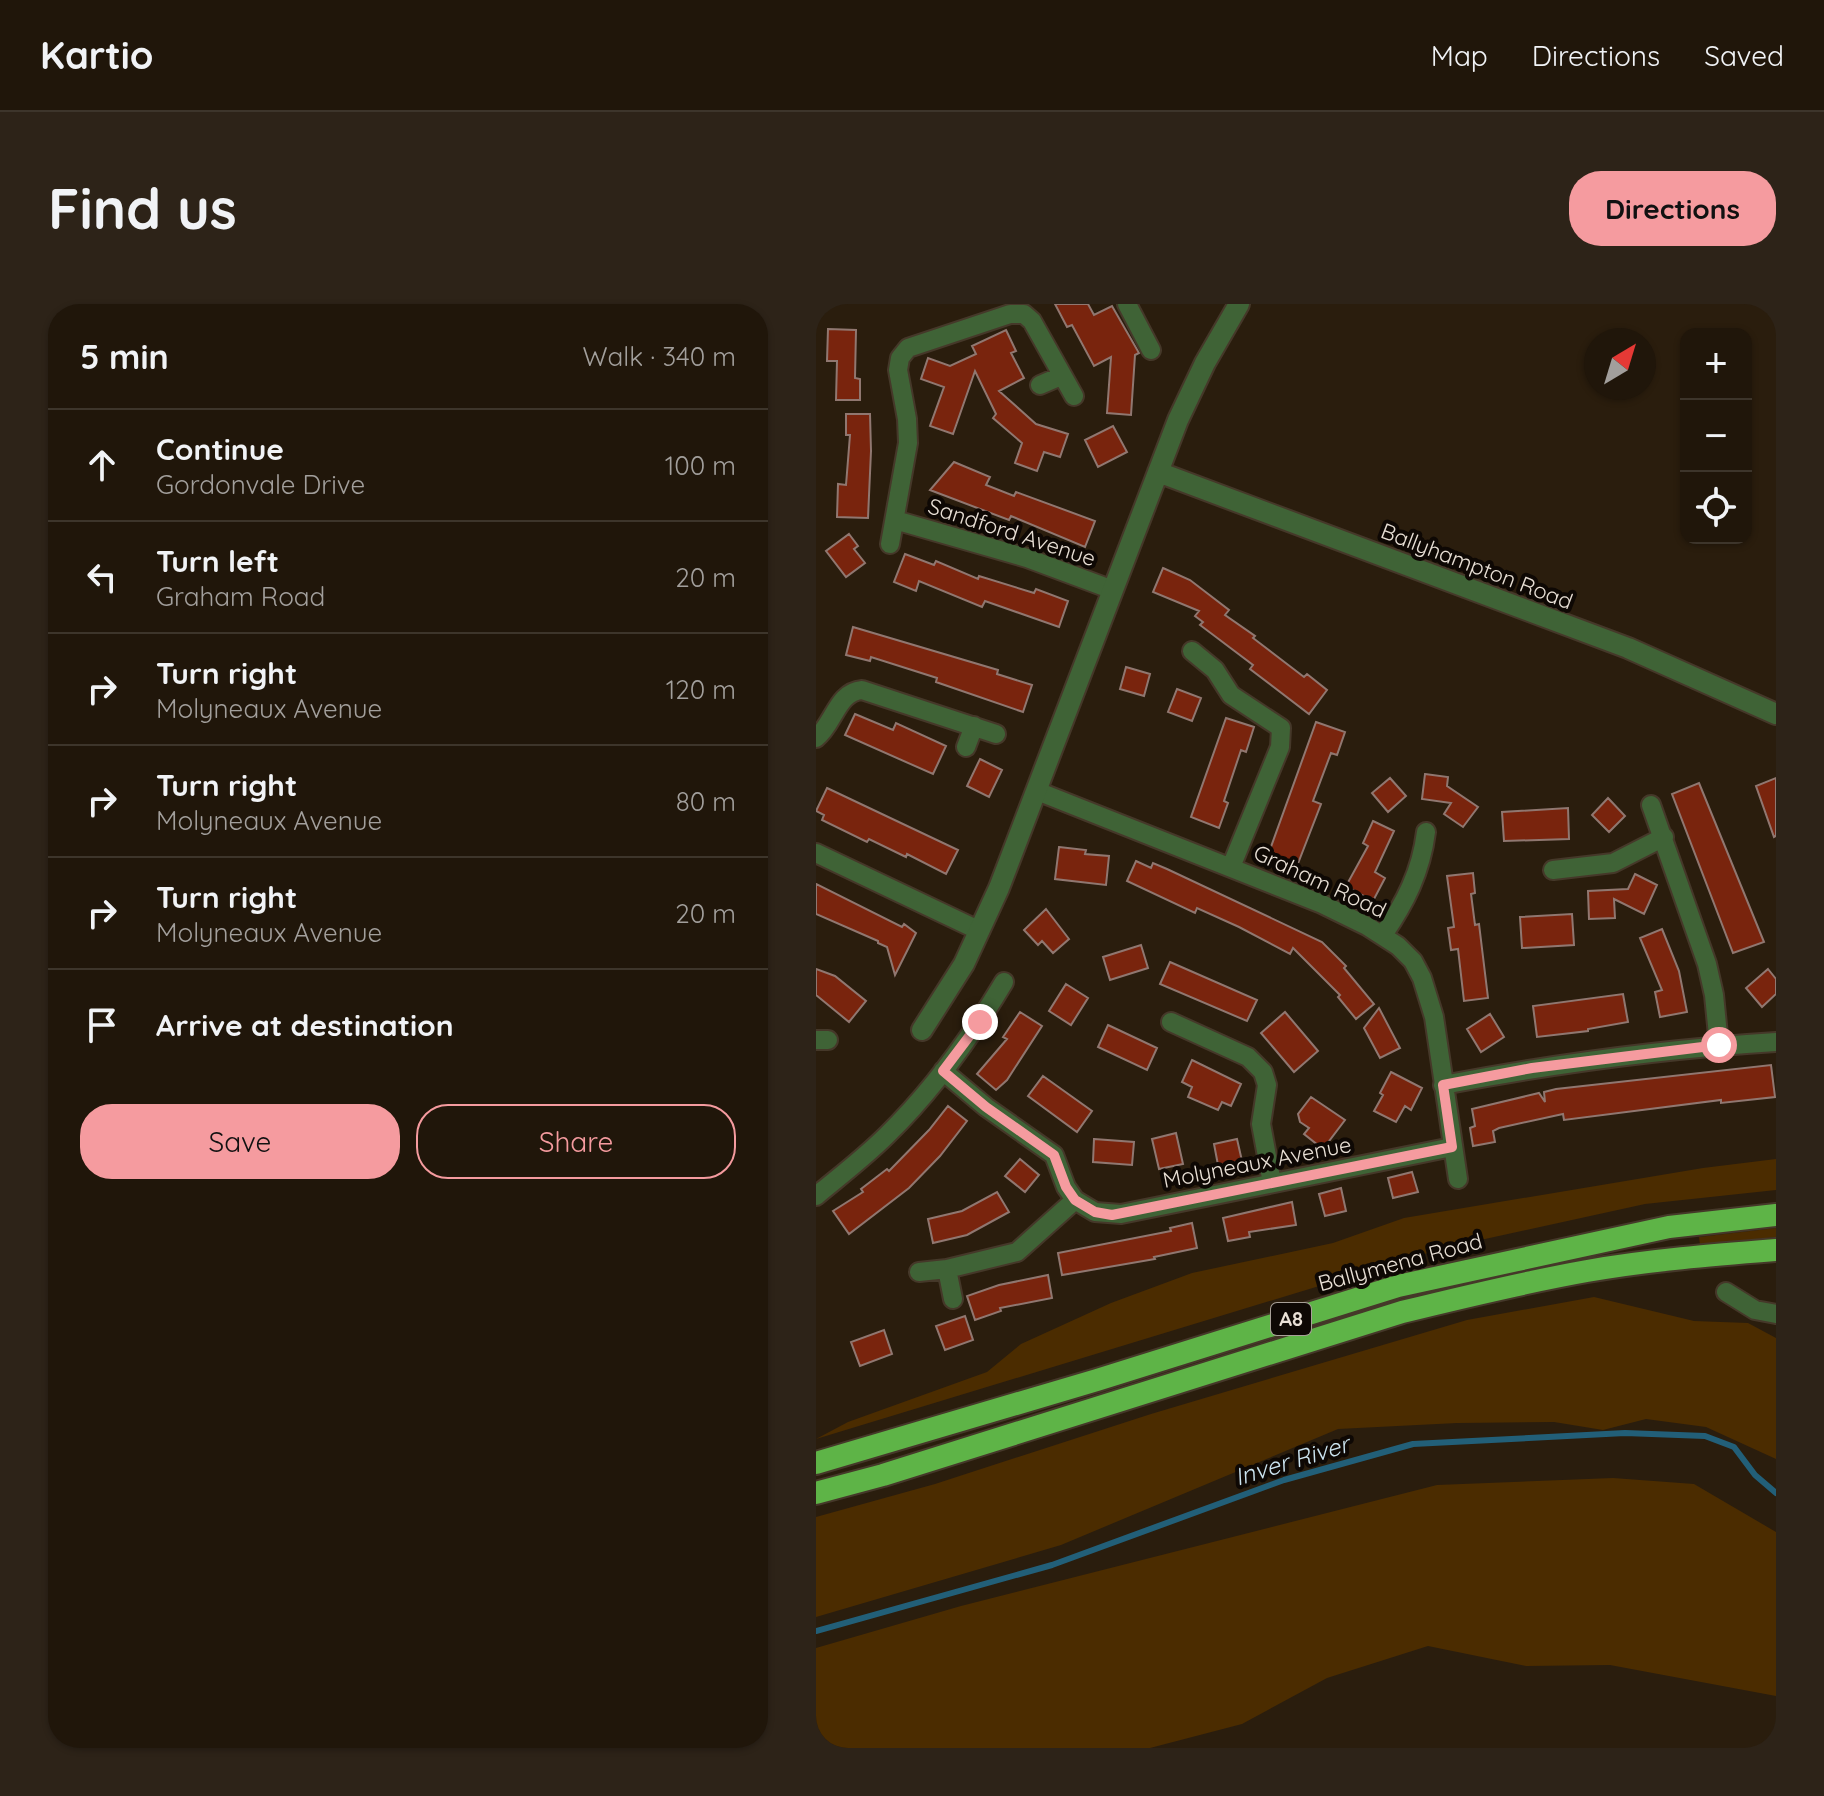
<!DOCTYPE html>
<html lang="en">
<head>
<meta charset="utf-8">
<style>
  body { margin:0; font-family:Quicksand,sans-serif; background:#2d2318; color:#f1f3f6 }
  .controls { position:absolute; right:24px; top:24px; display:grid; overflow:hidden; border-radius:16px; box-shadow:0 2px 6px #0004 }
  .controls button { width:72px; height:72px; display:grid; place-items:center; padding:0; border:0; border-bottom:2px solid #3d352b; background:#20160a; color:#f1f3f6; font:40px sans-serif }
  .compass { position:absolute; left:768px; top:24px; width:72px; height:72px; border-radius:50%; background:#20160a; box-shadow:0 2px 6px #0004; rotate:38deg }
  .stop { position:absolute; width:24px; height:24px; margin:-18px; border:6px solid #f59b9f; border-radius:50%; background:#fff }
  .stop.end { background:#f59b9f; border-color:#fff; box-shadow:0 2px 8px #0008 }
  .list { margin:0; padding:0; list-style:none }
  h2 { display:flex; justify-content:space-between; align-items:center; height:104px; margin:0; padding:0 32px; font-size:34px }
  h2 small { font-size:26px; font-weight:400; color:#a29f9c }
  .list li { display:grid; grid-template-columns:52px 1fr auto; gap:24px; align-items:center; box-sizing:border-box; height:112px; padding:0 32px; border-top:2px solid #3d352b }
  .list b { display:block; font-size:30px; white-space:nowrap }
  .list p { margin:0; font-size:26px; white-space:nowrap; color:#a29f9c }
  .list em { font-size:26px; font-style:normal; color:#a29f9c }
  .actions { display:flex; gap:16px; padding:24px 32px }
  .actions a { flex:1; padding:18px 0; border:2px solid #f59b9f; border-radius:32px; text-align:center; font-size:28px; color:#f59b9f }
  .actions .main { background:#f59b9f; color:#111 }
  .icon { flex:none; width:44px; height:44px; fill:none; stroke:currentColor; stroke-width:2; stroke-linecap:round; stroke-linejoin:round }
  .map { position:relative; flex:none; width:960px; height:1444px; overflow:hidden; border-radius:32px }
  header { display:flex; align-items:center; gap:48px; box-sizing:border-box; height:112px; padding:0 40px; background:#20160a; border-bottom:2px solid #3d352b }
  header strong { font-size:38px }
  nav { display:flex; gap:44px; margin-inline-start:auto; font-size:28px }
  .intro { display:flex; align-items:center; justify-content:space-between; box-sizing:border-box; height:192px; padding:0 48px }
  h1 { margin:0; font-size:56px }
  .button { padding:20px 36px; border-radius:32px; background:#f59b9f; color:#111; font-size:28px; font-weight:700 }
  main { display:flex; gap:48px; padding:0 48px }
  aside { flex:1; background:#20160a; border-radius:32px; box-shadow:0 2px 6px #0004 }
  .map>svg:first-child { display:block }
</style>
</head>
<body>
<header>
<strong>Kartio</strong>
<nav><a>Map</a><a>Directions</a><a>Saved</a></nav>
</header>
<div class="intro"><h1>Find us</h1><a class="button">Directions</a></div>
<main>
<aside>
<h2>5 min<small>Walk · 340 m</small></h2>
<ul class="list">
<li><svg class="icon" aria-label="ahead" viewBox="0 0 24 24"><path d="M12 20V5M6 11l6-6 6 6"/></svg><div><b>Continue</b><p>Gordonvale Drive</p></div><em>100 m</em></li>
<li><svg class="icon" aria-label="left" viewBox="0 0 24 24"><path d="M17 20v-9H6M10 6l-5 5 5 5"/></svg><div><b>Turn left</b><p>Graham Road</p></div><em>20 m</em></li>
<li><svg class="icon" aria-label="right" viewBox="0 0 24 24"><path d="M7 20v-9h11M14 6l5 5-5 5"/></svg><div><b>Turn right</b><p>Molyneaux Avenue</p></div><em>120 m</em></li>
<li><svg class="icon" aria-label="right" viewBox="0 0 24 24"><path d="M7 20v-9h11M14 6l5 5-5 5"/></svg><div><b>Turn right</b><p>Molyneaux Avenue</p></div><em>80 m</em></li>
<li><svg class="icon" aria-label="right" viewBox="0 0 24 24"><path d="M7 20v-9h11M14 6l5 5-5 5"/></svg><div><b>Turn right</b><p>Molyneaux Avenue</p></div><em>20 m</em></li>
<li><svg class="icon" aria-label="arrive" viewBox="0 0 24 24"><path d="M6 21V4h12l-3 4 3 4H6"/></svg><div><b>Arrive at destination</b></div></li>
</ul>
<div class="actions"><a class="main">Save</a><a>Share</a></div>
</aside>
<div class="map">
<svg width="960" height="1444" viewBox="0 0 960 1444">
  <rect width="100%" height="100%" fill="#2a1d0d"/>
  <path fill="#4b2c00" d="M960,855V886L829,900L628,944L0,1135L32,1118L171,1068L205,1040L295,999L376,969L517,939L588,914L887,864Z
    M960,924V933L884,941L883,933Z
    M778,993L878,1017L932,1019L960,1034V1155L890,1123L830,1115L787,1126L738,1118L641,1119L522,1125L245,1241L0,1313V1213L119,1180L335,1110L651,1016Z
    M797,1174L878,1180L960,1228V1392L794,1361L710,1362L612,1342L511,1374L426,1420L334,1444H0V1344L145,1302L621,1181Z"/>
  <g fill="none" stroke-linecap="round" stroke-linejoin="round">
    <path stroke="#225f78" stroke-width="6" d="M0,1327L236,1261L468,1176L597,1140L809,1129L889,1132L918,1143L939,1171L960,1189"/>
  </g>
  <path fill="#79240d" stroke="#907770" stroke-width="2" d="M239,0H272L278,11L296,2L323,49L319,51L315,111L291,109L295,53L278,62L256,21L251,23Z
    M12,25L40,26L39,74L44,75V96H20L21,57H11Z
    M190,26L200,47L195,49L208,74L183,87L220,120L252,130L244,153L228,148L221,167L199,159L206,139L177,114L180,110L159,67L137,130L114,122L128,83L105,75L112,54L134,62L160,50L156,42Z
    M30,110H54L55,147L52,214L21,213L22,180L30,181L34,131H30Z
    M297,122L311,148L282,163L269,136Z
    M138,158L174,173L170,181L198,192L200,188L279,217L269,243L195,212L193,216L114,186Z
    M33,230L42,242L38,245L49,259L30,273L10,247Z
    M89,250L118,261L120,257L162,275L163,272L218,289L220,285L252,297L243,323L169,297L166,303L103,277L100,287L78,278Z
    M347,264L374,276L413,306L409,311L439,332L437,334L488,373L491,370L511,386L493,410L434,365L437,361L384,321L387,318L379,312L383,307L337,288Z
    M37,323L182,366L181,370L216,381L207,408L120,378L121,374L55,353L54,357L30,351Z
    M310,363L334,370L328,392L304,385Z
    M361,385L385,394L376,417L352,408Z
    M39,410L77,426L80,419L130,442L117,470L29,431Z
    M410,414L438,423L430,448L425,446L408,497L412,499L403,524L375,513Z
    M500,418L529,428L521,451L515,449L497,497L505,500L481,562L452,551Z
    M164,455L186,466L173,493L151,482Z
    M609,470L632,473L631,482L662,503L647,523L628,510L635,499L606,495Z
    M574,474L590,492L572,508L556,489Z
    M960,474V532L958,533L940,482Z
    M883,479L948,638L917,649L856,490Z
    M11,484L142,546L130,570L91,550L90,553L53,535L51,538L6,516L8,511L0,507Z
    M792,494L809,512L793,528L776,511Z
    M752,504L753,535L688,537L686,508Z
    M557,517L578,527L559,568L569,574L557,597L530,582L552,542L547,539Z
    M243,543L270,546L269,550L293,552L290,581L239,575Z
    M320,557L335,564L337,559L351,565L506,638L530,662L528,664L558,700L540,715L522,693L524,691L477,644L474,650L423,623L381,604L379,609L311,577Z
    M657,569L659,589L655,590L659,621L663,620L672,694L648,697L642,645L635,646L632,624L638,623L631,572Z
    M819,570L841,581L828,610L798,595L799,614L773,615L772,587L812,585Z
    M0,580L86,623L88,620L100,629L79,671L71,643L62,639V637L0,610Z
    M230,605L253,635L237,649L226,637L222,641L208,626Z
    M756,610L758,641L706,644L704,613Z
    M846,625L863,667L871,708L844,713L839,688L846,686L824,634Z
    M325,641L332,664L294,676L287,653Z
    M354,658L441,696L431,717L344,680Z
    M0,665L19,672L50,697L33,718L0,691Z
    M952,665L960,675V690L946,703L930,684Z
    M250,680L272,694L255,721L233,707Z
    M807,690L812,718L772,725V727L721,733L717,702Z
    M563,704L584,744L564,754L548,724Z
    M204,708L226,722L191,776L180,786L161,770L191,735L187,733Z
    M469,708L502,747L478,768L445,729Z
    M674,710L688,733L665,748L651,725Z
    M292,721L341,744L331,766L282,743Z
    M376,756L425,780L415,802L406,798L402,806L372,793L376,783L366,778Z
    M955,761L959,793L905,799V796L748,816L747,810L683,824L677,827L679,838L657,842L654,824L659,822L656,805L723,789L729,798L728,788L740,785Z
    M575,768L606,784L595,806L589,802L580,818L558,807L567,791L564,789Z
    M227,772L276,807L261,828L212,792Z
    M495,793L529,816L507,845L488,830L493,824L484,818L482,810Z
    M132,802L151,817L124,852L93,884L33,930L17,907L47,888L45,885L71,865L73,867L113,826Z
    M360,829L367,860L343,865L336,835Z
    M278,835L318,838L316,861L277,858Z
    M421,835L426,857L402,861L398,840Z
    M204,855L223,871L209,888L189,872Z
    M596,868L602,888L577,894L572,874Z
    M525,884L530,907L509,912L503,890Z
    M181,888L193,908L151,931L117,939L112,915L146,907Z
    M476,898L480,921L433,928L434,933L412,937L407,914Z
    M376,919L381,944L338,953L339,955L246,971L242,949L355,927L354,924Z
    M232,971L236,994L184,1004L185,1007L159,1016L151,992L183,981Z
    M149,1012L157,1036L129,1046L120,1022Z
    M68,1026L76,1050L44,1062L35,1038Z"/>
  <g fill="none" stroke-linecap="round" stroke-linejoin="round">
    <g stroke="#453829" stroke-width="22">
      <path id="minor" d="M311,0L335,46
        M224,81L245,72
        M79,216L211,254L297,286
        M74,240L92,139L91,115L82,66L84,54L92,44L194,10H208L216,17L258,92
        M376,347L399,366L415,391L465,424L464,443L415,563
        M0,434C18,420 21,388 46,386L180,430
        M150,443L158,422
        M221,487L506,600L551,622L582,642L597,657L606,674L618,713L642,875
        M835,501L891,660L898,691L903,741
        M0,549L164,627
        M737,566L797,559L848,533
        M567,631C589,599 605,568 610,528
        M355,718L432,753L447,768L451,781L445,820L456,879
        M0,736H12
        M127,767L170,803L238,851L250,883L259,896L279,908L305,910L636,843
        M627,781C737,760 848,745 960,738
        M0,892C24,872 49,853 71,831C117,786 155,733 188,678
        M131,965L137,995
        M103,968L131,965L201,948L259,896
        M910,988L939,1006L960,1010"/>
    </g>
    <g stroke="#453829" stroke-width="24">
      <path id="tertiary" d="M342,168L812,344L960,410
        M106,726L148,660L183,584L362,116L389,59L423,0"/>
    </g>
    <g stroke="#453829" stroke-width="26">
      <path id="trunk" d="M0,1159L281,1076L582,982L853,923L960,911
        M0,1189L67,1171L586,1008C647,993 709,978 771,967C834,956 897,951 960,946"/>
    </g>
    <use href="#minor" stroke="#3f6336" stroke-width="18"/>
    <use href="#tertiary" stroke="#3f6336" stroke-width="20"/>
    <use href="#trunk" stroke="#5eb447" stroke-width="22"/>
  </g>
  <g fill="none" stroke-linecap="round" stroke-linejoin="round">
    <path stroke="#f59b9f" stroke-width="10" d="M164,718L127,767L170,803L238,851L250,883L259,896L279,908L296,911L636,843L627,781L716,764L903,741"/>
  </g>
  <g text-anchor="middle" stroke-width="8" stroke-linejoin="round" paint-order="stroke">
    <rect fill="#0e0804" stroke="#a79f97" stroke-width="2" x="455" y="999" width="40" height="32" rx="6"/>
    <g font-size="20" font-weight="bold" fill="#e9e0d6">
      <text x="475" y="1022">A8</text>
    </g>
    <g font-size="22" fill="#e9e0d6" stroke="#0e0804">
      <text transform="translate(196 228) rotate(18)" y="8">Sandford Avenue</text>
      <text transform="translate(661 262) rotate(21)" y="8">Ballyhampton Road</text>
      <text transform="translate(504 577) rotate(25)" y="8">Graham Road</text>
      <text transform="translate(441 858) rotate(-11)" y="8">Molyneaux Avenue</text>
      <text transform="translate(584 958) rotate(-15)" y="8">Ballymena Road</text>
    </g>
    <g font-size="24" font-style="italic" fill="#cce4f0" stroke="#0e0804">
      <text transform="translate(476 1157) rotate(-17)" y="8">Inver River</text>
    </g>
  </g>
</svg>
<div class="controls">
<button>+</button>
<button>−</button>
<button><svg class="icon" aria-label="locate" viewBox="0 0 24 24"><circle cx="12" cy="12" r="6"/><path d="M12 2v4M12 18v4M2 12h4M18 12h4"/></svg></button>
</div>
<svg class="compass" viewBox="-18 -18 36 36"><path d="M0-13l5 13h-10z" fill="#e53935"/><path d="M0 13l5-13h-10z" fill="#a29f9c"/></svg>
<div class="stop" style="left:903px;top:741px"></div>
<div class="stop end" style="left:164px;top:718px"></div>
</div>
</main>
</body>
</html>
